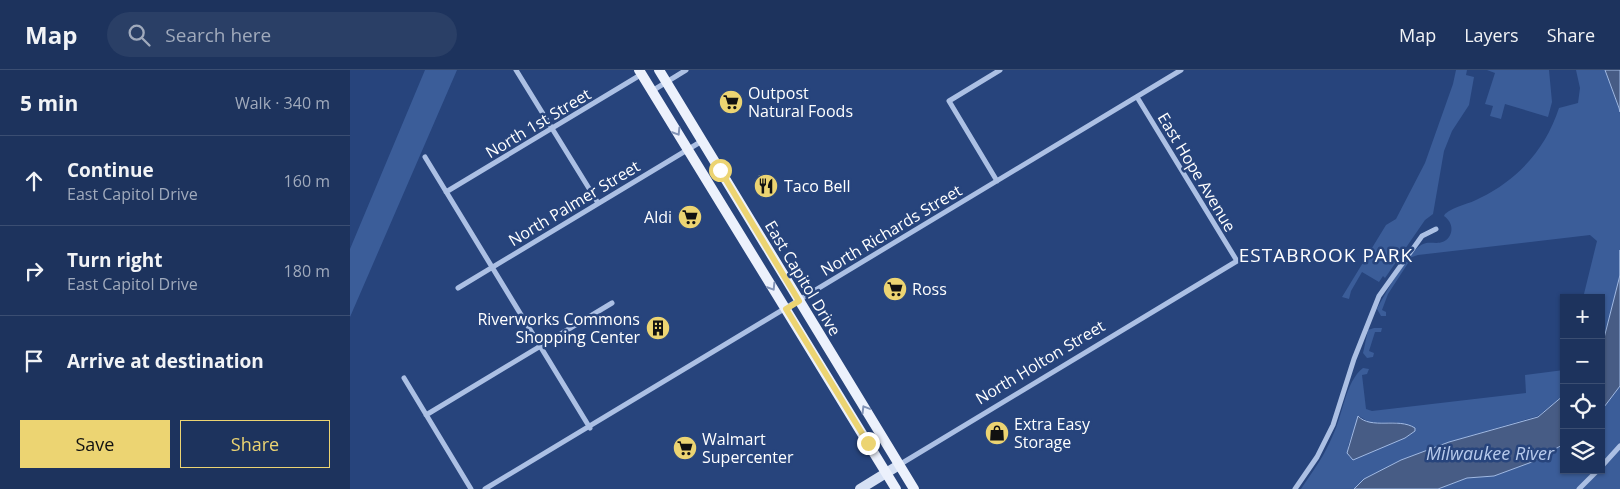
<!DOCTYPE html>
<html lang="en">
<head>
<meta charset="utf-8">
<style>
  body { margin:0; font-family:"Open Sans",sans-serif; background:#2a3f66; color:#f1f3f6 }
  .controls { position:absolute; right:15px; bottom:15px; display:grid; overflow:hidden; border-radius:0px; box-shadow:0 1px 4px #0004 }
  .controls button { width:45px; height:45px; display:grid; place-items:center; padding:0; border:0; border-bottom:1px solid #3b4e72; background:#1d335d; color:#f1f3f6; font:25px sans-serif }
  .stop { position:absolute; width:15px; height:15px; margin:-11px; border:4px solid #ecd472; border-radius:50%; background:#fff }
  .stop.end { background:#ecd472; border-color:#fff; box-shadow:0 1px 5px #0008 }
  .list { margin:0; padding:0; list-style:none }
  h2 { display:flex; justify-content:space-between; align-items:center; height:65px; margin:0; padding:0 20px; font-size:21px }
  h2 small { font-size:16px; font-weight:400; color:#a0aabc }
  .list li { display:grid; grid-template-columns:32px 1fr auto; gap:15px; align-items:center; box-sizing:border-box; height:90px; padding:0 20px; border-top:1px solid #3b4e72 }
  .list b { display:block; font-size:19px; white-space:nowrap }
  .list p { margin:0; font-size:16px; white-space:nowrap; color:#a0aabc }
  .list em { font-size:16px; font-style:normal; color:#a0aabc }
  .actions { display:flex; gap:10px; padding:15px 20px }
  .actions a { flex:1; padding:11px 0; border:1px solid #ecd472; border-radius:0px; text-align:center; font-size:18px; color:#ecd472 }
  .actions .main { background:#ecd472; color:#111 }
  .icon { flex:none; width:28px; height:28px; fill:none; stroke:currentColor; stroke-width:2; stroke-linecap:round; stroke-linejoin:round }
  .map { position:relative; flex:none; width:1270px; height:419px; overflow:hidden }
  header { display:flex; align-items:center; gap:30px; box-sizing:border-box; height:70px; padding:0 25px; background:#1d335d; border-bottom:1px solid #3b4e72 }
  header strong { font-size:24px }
  nav { display:flex; gap:28px; margin-inline-start:auto; font-size:18px }
  .search { width:350px; height:45px; background:#2a3f66; display:flex; align-items:center; gap:12px; box-sizing:border-box; padding:0 18px; border-radius:28px; color:#a0aabc; font-size:19px }
  main { display:flex }
  aside { flex:1; background:#1d335d }
  .map>svg:first-child { display:block }
</style>
</head>
<body>
<header>
<strong>Map</strong>
<div class="search"><svg class="icon" aria-label="search" viewBox="0 0 24 24"><circle cx="10" cy="10" r="6"/><path d="M15 15l6 6"/></svg>Search here</div>
<nav><a>Map</a><a>Layers</a><a>Share</a></nav>
</header>
<main>
<aside>
<h2>5 min<small>Walk · 340 m</small></h2>
<ul class="list">
<li><svg class="icon" aria-label="ahead" viewBox="0 0 24 24"><path d="M12 20V5M6 11l6-6 6 6"/></svg><div><b>Continue</b><p>East Capitol Drive</p></div><em>160 m</em></li>
<li><svg class="icon" aria-label="right" viewBox="0 0 24 24"><path d="M7 20v-9h11M14 6l5 5-5 5"/></svg><div><b>Turn right</b><p>East Capitol Drive</p></div><em>180 m</em></li>
<li><svg class="icon" aria-label="arrive" viewBox="0 0 24 24"><path d="M6 21V4h12l-3 4 3 4H6"/></svg><div><b>Arrive at destination</b></div></li>
</ul>
<div class="actions"><a class="main">Save</a><a>Share</a></div>
</aside>
<div class="map">
<svg width="1270" height="419" viewBox="0 0 1270 419">
  <rect width="100%" height="100%" fill="#27447c"/>
  <path fill="#3b5d99" fill-rule="evenodd" d="M75,0H107L0,247V179Z
    M1106,0H1117L1116,5L1124,7L1119,35L1102,61L1094,81L1083,144L1075,150L1035,208L1033,206L1029,212L1012,202L1001,221L999,229L992,227L1036,155L1046,149L1075,93L1103,14Z
    M1137,0H1199L1202,32L1198,47L1155,34L1151,49L1140,46L1143,36L1135,34L1145,3Z
    M1226,0H1255L1270,42V205L1251,280V228H1233L1247,171L1240,165L1068,185L1062,187L1038,224L1032,240L1036,242V246H1031L1027,239C1035,224 1057,184 1071,175C1080,169 1091,178 1099,167C1104,159 1101,151 1094,146L1095,144C1104,136 1120,134 1130,128C1169,109 1196,78 1209,38L1228,33L1230,18Z
    M1024,258H1032L1031,262H1025L1019,281L1024,283L1023,287L1017,288L1013,283L1018,260Z
    M1013,298L1019,299L1017,304L1012,305L1016,339L1022,341L1176,323L1175,305L1214,300V325L1188,346L1099,372L1051,390L1014,409L1004,419H951C963,401 975,385 983,365C993,345 995,312 1013,298ZM1009,346L1020,353L1046,352L1065,361L1055,368L999,387L998,376Z
    M1270,316V419H1088L1117,408L1144,406L1182,392L1214,374V400H1251V341Z"/>
  <path fill="#475c85" stroke="#a1bae4" d="M1255,0H1270V42L1269,38Z
    M1270,180V316L1251,341V280L1270,205Z
    M1214,325V374L1182,392L1144,406L1117,408L1088,419H1004L1014,409L1051,390L1099,372L1188,347Z
    M1008,346C1021,360 1048,347 1065,358V361L1055,368L1003,390L997,383Z"/>
  <g fill="none" stroke-linecap="round" stroke-linejoin="round">
    <path stroke="#acc0e4" stroke-width="5" d="M166,0L248,133
      M302,21L336,0
      M75,87L240,358
      M647,111L599,31L650,0
      M96,122L292,4
      M108,218L352,71
      M54,308L121,419
      M76,345L262,233
      M549,395L887,191L787,27
      M1251,397L1270,376
      M135,419L831,0
      M945,419L967,387L983,355L1004,289L1029,226L1072,166L1086,159
      M1229,419L1248,400"/>
    <path stroke="#d5e0f4" stroke-width="10" d="M510,419L549,395"/>
    <path stroke="#ecf1fc" stroke-width="10" d="M289,0L546,419
      M309,0L564,419"/>
  </g>
  <defs><path id="oneway-chevron" d="M-2-3.5L2.5 0L-2 3.5" fill="none" stroke-width="1.6" stroke-linecap="round" stroke-linejoin="round" transform="scale(1.25)"/></defs>
  <g stroke="#8092b6">
    <use href="#oneway-chevron" transform="translate(327 62) rotate(58)"/>
    <use href="#oneway-chevron" transform="translate(422 217) rotate(58)"/>
    <use href="#oneway-chevron" transform="translate(515 339) rotate(-121)"/>
  </g>
  <g fill="none" stroke-linecap="round" stroke-linejoin="round">
    <path stroke="#ecd472" stroke-width="6" d="M370,100L449,231L436,239L518,373"/>
  </g>
  <defs>
    <g id="supermarket-disc" transform="scale(1.25)"><circle r="9.5" fill="#ecd472" stroke="#27447c"/><path d="M-6-5.5h2.5l.6 2H6L4.5 2H-2.5L-4.4-4H-6ZM-1.5 3.2a1.3 1.3 0 1 0 .1 0ZM3 3.2a1.3 1.3 0 1 0 .1 0Z" fill="#111"/></g>
    <g id="restaurant-disc" transform="scale(1.25)"><circle r="9.5" fill="#ecd472" stroke="#27447c"/><path d="M-5-6h1v4h1v-4h1v4h1v-4h1v5L-1.5 .5V6h-2V.5L-5-1ZM5-6V6H3V1.5H1.5Q1.5-4 5-6Z" fill="#111"/></g>
    <g id="building-disc" transform="scale(1.25)"><circle r="9.5" fill="#ecd472" stroke="#27447c"/><path d="M-4-6H4V6H1V3H-1V6H-4ZM-2.5-4.3h1.7v1.8h-1.7ZM.8-4.3h1.7v1.8H.8ZM-2.5-1h1.7V.8h-1.7ZM.8-1h1.7V.8H.8Z" fill="#111"/></g>
    <g id="shop-disc" transform="scale(1.25)"><circle r="9.5" fill="#ecd472" stroke="#27447c"/><path d="M-5-2.5h2.3a2.7 3.5 0 0 1 5.4 0H5L5.5 6h-11ZM-1.5-2.5h3a1.5 2.3 0 0 0-3 0Z" fill="#111"/></g>
  </defs>
  <g fill-rule="evenodd">
    <use href="#supermarket-disc" x="381" y="32"/>
    <use href="#restaurant-disc" x="416" y="116"/>
    <use href="#supermarket-disc" x="340" y="147"/>
    <use href="#supermarket-disc" x="545" y="219"/>
    <use href="#building-disc" x="308" y="258"/>
    <use href="#shop-disc" x="647" y="363"/>
    <use href="#supermarket-disc" x="335" y="378"/>
  </g>
  <g text-anchor="middle" stroke-width="5" stroke-linejoin="round" paint-order="stroke">
    <g font-size="16" fill="#fff" stroke="#27447c" text-anchor="start">
      <text x="398" y="29">Outpost<tspan x="398" dy="18">Natural Foods</tspan></text>
      <text x="434" y="122">Taco Bell</text>
      <text x="322" y="153" text-anchor="end">Aldi</text>
      <text x="562" y="225">Ross</text>
      <text x="290" y="255" text-anchor="end">Riverworks Commons<tspan x="290" dy="18">Shopping Center</tspan></text>
      <text x="664" y="360">Extra Easy<tspan x="664" dy="18">Storage</tspan></text>
      <text x="352" y="375">Walmart<tspan x="352" dy="18">Supercenter</tspan></text>
    </g>
    <g font-size="16" fill="#fff" stroke="#27447c">
      <text transform="translate(188 53) rotate(-31)" y="6">North 1st Street</text>
      <text transform="translate(847 102) rotate(59)" y="6">East Hope Avenue</text>
      <text transform="translate(224 133) rotate(-31)" y="6">North Palmer Street</text>
      <text transform="translate(541 160) rotate(-31)" y="6">North Richards Street</text>
      <text transform="translate(453 208) rotate(59)" y="6">East Capitol Drive</text>
      <text transform="translate(690 292) rotate(-31)" y="6">North Holton Street</text>
    </g>
    <g font-size="18" font-style="italic" fill="#b7caec" stroke="#27447c">
      <text x="1140" y="390">Milwaukee River</text>
    </g>
    <g font-size="19" letter-spacing="1" fill="#fff" stroke="#27447c">
      <text x="976" y="192">ESTABROOK PARK</text>
    </g>
  </g>
</svg>
<div class="controls">
<button>+</button>
<button>−</button>
<button><svg class="icon" aria-label="locate" viewBox="0 0 24 24"><circle cx="12" cy="12" r="6"/><path d="M12 2v4M12 18v4M2 12h4M18 12h4"/></svg></button>
<button><svg class="icon" aria-label="layers" viewBox="0 0 24 24"><path d="M12 4l9 5-9 5-9-5zM3 14l9 5 9-5"/></svg></button>
</div>
<div class="stop" style="left:370px;top:100px"></div>
<div class="stop end" style="left:518px;top:373px"></div>
</div>
</main>
</body>
</html>
